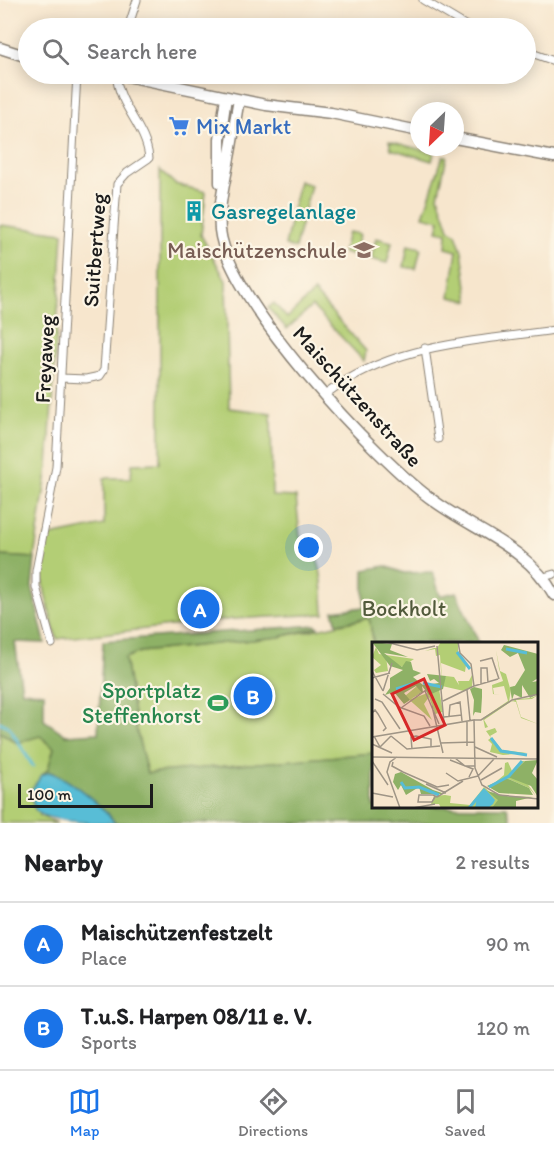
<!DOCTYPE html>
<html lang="en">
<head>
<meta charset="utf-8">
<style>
  body { margin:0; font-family:Itim,sans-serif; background:#f6f6f6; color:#202124 }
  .compass { position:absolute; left:410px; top:102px; width:54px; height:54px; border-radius:50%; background:#fff; box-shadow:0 3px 15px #0003; rotate:205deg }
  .scale { position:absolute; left:18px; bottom:15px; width:135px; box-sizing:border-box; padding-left:6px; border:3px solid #1c1c1c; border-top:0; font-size:16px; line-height:21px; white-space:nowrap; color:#1c1c1c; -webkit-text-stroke:4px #fcf5e5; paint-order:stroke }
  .you { position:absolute; left:309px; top:548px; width:21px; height:21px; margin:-15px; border:4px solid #fff; border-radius:50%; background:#1a73e8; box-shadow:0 0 0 9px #1a73e833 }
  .badge { display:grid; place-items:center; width:39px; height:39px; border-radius:50%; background:#1a73e8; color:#fff; font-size:20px; font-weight:700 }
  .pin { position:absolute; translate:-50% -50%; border:3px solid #fff; box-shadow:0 2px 6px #0006 }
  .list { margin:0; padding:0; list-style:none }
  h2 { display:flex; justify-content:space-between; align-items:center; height:78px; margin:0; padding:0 24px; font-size:26px }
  h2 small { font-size:20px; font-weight:400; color:#757577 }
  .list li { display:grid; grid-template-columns:39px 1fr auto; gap:18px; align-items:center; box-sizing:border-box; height:84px; padding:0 24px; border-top:2px solid #e0e0e0 }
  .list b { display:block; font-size:22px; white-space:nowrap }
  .list p { margin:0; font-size:20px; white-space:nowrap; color:#757577 }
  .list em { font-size:20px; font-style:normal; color:#757577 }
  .icon { flex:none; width:33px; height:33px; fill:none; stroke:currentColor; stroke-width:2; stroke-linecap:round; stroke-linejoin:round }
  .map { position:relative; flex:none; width:554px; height:823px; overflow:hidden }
  .search { position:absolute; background:#fff; box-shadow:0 3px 15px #0003; left:18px; right:18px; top:18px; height:66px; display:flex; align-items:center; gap:15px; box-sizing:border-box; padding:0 21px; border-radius:33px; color:#757577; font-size:22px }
  .sheet { height:246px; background:#fff }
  nav { display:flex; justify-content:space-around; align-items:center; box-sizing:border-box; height:84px; border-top:2px solid #e0e0e0; background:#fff; font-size:16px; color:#757577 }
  nav a { display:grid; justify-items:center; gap:3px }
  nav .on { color:#1a73e8 }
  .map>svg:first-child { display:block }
</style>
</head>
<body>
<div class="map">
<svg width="554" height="823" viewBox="0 0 554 823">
  <rect width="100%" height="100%" fill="#fcf5e5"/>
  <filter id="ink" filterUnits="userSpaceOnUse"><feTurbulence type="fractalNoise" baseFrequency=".0167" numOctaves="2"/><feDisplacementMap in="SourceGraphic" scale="12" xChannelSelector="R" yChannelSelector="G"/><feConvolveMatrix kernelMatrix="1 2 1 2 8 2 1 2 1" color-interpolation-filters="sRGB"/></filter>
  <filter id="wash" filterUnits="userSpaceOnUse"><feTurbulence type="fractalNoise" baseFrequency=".008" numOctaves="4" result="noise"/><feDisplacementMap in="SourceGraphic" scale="24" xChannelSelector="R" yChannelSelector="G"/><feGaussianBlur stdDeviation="1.35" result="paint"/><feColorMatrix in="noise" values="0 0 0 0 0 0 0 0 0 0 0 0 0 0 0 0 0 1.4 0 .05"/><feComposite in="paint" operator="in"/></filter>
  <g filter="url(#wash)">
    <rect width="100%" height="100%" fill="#f7e6cd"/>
    <path fill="#b3ce74" stroke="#687548" stroke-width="1.5" d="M389,141L434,153L432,161L391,149Z
      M443,156H447L438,196L449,229L456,234L462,251L469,301L450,297L457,251L446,248L447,233L437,231L440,220L423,216Z
      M160,170L175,184L206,192L201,235L226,281L229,408L271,413L272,496L296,497L300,537C325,556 322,585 324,614L234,619L57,639C46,601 38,577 46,537L104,525V478H131L132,464L160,463Z
      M299,181L311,185L295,248L285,246Z
      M0,225L63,233L48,466L34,558L0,556Z
      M348,232L360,234L355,256L343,253Z
      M376,238L392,242L387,263L371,259Z
      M408,245L421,248L416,269L404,267Z
      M314,292L366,351L364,361L312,306L287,329L268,308L274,303L287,318Z
      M369,618L374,645V753L147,773L137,733L125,658L140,652L279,637Z
      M0,732L17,743L40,735L54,748L48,770L42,775L40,816L57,823H0Z"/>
    <path fill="#8eb166" stroke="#556641" stroke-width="1.5" d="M0,556L35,558L32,587L45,643L15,642L22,691L44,693V720L66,735L98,733L103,641L316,625L318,627L279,637L140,652L125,658L137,733L147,773L374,753V806L507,807L512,823H115L108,814L57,774L49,772L42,775L48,769L54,748L40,736L17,743L0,732Z
      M385,566L404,573L433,572L440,596L456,592L479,643H374V645L369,618L337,624L333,611L364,607V570Z"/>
    <path fill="#58bdd6" stroke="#3a6c79" stroke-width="1.5" d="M49,772C68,777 104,807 115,823C97,823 43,823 35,809C32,804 32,796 31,790L42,775Z"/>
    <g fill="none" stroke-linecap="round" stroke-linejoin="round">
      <path stroke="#58bdd6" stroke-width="3" d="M0,722L9,727L33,766"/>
    </g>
  </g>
  <g filter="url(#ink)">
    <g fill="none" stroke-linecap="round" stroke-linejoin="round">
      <g stroke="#8a8174" stroke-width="9">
        <path id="street" d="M423,0L470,28
          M128,28L137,0
          M526,51L554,61
          M425,348L438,439
          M61,378L86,379L100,376L104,370L117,184L127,173L149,158C146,126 119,108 116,74
          M326,394C392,343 475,342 554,330
          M544,577L554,574
          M52,644L36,587V571L56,467L77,74"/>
      </g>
      <g stroke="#8a8174" stroke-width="13">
        <path id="secondary" d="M0,48L28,57
          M117,74L266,105L331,113L419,131
          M239,100C235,119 233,139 229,158C225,182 218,206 220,230C228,301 375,459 434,501C475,531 529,548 554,595
          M455,138L554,157
          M220,183V139L226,97"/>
      </g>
      <use href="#street" stroke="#fff" stroke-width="7"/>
      <use href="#secondary" stroke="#fff" stroke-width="10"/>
    </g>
  </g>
  <defs>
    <g id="supermarket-bare" transform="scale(1.62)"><path d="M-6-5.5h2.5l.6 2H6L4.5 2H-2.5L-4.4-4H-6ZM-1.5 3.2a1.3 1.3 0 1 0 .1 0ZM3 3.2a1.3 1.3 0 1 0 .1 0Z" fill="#3f7fe0" stroke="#fcf5e5" stroke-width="2.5" paint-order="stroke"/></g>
    <g id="building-bare" transform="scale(1.62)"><path d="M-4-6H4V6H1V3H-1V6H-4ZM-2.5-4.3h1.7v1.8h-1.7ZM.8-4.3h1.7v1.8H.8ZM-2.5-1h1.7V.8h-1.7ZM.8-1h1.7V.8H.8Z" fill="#0f9aa8" stroke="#fcf5e5" stroke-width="2.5" paint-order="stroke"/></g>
    <g id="school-bare" transform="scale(1.62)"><path d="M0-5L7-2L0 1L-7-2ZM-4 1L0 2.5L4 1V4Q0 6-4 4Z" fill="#8d6e63" stroke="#fcf5e5" stroke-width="2.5" paint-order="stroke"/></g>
    <g id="stadium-bare" transform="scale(1.62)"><path d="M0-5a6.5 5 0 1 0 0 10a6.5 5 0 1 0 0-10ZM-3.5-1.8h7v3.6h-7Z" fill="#2e9e5b" stroke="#fcf5e5" stroke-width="2.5" paint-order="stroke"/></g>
  </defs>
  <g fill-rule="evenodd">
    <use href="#supermarket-bare" x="179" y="126"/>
    <use href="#building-bare" x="194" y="211"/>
    <use href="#school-bare" x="364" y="250"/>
    <use href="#stadium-bare" x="218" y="703"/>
  </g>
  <g text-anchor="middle" stroke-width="4.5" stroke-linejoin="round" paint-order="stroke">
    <g font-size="22" fill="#366cbe" stroke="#fcf5e5" text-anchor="start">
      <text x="196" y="134">Mix Markt</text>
    </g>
    <g font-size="22" fill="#0d838f" stroke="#fcf5e5" text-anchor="start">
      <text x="211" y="219">Gasregelanlage</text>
    </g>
    <g font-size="22" fill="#1c1c1c" stroke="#fcf5e5">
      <text transform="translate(94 250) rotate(-86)" y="8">Suitbertweg</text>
      <text transform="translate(44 359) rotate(-87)" y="8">Freyaweg</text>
      <text transform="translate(358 396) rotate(48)" y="8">Maischützenstraße</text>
    </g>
    <g font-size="22" fill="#785e54" stroke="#fcf5e5" text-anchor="end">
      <text x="347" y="258">Maischützenschule</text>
    </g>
    <g font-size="22" fill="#515a3b" stroke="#fcf5e5">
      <text x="404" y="616">Bockholt</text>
    </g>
    <g font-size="22" fill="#27864d" stroke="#fcf5e5" text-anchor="end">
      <text x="201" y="698">Sportplatz<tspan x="201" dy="25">Steffenhorst</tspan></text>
    </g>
  </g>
  <g transform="translate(372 642)">
    <rect width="166" height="166" fill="#f7e6cd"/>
    <path d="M69,0L86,1V12L97,25L94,23L93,30L69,21L70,43L74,34L82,35L87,43L86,39H97L101,31L100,45L92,49L70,44L68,13L64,14L63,7L53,9L62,6H65ZM4,5L7,12L42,17L30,25L14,15L16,29L4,31L2,28L9,23L0,15ZM124,8L128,29L134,32L138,46L147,42L139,47L137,60L146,57L159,56L166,53L160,57L144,58L149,75L166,82L149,76L144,60L140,59L112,78L116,85L113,86L111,76L136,59L132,44L121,46L122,52L128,53L121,52L120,43L131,39L127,27ZM45,44L49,50L39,57L67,47L71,70L63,72L57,55L52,62L60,78L33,54ZM123,86L125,90L118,94L130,108L155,111L131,113L118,110L120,102L116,98L119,96L114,89ZM149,119H153L145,127L164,154L157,146L134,136L120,143L132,133L133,121L136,120L140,129ZM112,145L126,157V166H69L67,162H59L62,154L73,153L79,154L78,161L98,163Z" fill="#b3ce74"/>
    <path d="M0,0L20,2L18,8L36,15L12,11L30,25L34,19L39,20L41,28L49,31L41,35L51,43L67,41L62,37L58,39L55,32L74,34L71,47L57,53L50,44L51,50L39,57L49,50L44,44L32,51L38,58L32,62L22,50L13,53L18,46V36L31,28L18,24ZM132,3L166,12V36L160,40L166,39V52L158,56L150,43V56L142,52L140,58L138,45L143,44L153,28L146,11L138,15L129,8ZM102,45L110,47V55L109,71L103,70L101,74L102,58L98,47ZM166,118L160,131L166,138V155L159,144L136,135L153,119ZM29,130L61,148L73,152H49L47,145L34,153L29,143L26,148L21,140L23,132ZM134,136L157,146L161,153L127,151L115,144ZM115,149L134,154L161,155L144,159V166H120L126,158Z" fill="#8eb166"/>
    <path d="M114,148L123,158L121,162L116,166H103L105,156Z" fill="#58bdd6"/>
    <path fill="none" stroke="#58bdd6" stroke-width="3" d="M134,7L155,11M85,10L98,27M51,41L70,45M24,47L43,41M119,96L129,109L155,113M29,140L33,146L47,145L67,153M117,145L137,134L150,119M97,166L113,147"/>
    <path fill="none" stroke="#9f9586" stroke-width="1.5" d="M14,0L45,8L63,4M65,4L72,81M108,19L120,16L127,37M0,29L11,49M0,36L18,31M109,43V26H115L116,41M102,44L126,37M95,48L98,78M11,49L20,21M53,49L67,82M11,52L27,65L52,74L58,84M3,57L10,60L28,87M71,59L102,44L99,22L88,11L86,0M60,64L71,111M29,66L54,48M0,71L3,68L6,72L14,86L11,89M77,74L78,63L88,60L90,79M72,75L90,73M102,78H109L140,58L167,52M2,94L8,105L19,94M19,94L35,107L68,104M0,95L102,78L103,126L110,143L127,153L167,157M68,101L102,100M0,102L20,111M95,104V80M103,105L125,115M40,107L39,95L44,94L59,97V105M0,115L167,117M25,115L18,120L15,130L28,166M83,116L93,124H103M78,118L101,127L97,135M0,119L16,143M21,120L20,124L31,130L65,145L77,143M74,131L86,139L106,134M106,134L122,117M109,138L130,126M54,142L74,151M0,151L21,155M63,155L60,160H46L47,153H61L65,155M65,155L91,139M41,166L63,162"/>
    <path fill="#d62828" fill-opacity="0.15" stroke="#d62828" stroke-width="3" d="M52,37L73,83L42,98L20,52Z"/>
    <rect width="166" height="166" fill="none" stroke="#1c1c1c" stroke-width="3"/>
  </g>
</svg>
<svg class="compass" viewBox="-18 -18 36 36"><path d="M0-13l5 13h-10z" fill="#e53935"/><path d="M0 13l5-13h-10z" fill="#757577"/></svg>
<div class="scale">100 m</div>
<div class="you"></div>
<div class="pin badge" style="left:200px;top:609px">A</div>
<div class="pin badge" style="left:253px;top:696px">B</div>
<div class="search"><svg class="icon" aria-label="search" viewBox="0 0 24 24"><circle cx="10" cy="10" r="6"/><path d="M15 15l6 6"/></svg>Search here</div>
</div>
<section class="sheet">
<h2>Nearby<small>2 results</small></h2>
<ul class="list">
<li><span class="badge">A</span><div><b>Maischützenfestzelt</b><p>Place</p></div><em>90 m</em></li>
<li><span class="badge">B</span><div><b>T.u.S. Harpen 08/11 e. V.</b><p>Sports</p></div><em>120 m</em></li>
</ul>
</section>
<nav>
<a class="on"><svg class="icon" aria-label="map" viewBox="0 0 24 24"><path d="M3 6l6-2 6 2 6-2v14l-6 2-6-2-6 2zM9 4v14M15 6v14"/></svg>Map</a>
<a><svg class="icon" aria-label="directions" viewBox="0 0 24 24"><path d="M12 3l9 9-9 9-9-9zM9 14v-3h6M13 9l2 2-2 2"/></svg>Directions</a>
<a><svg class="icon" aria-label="saved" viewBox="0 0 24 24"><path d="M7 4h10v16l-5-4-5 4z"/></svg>Saved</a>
</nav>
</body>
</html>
